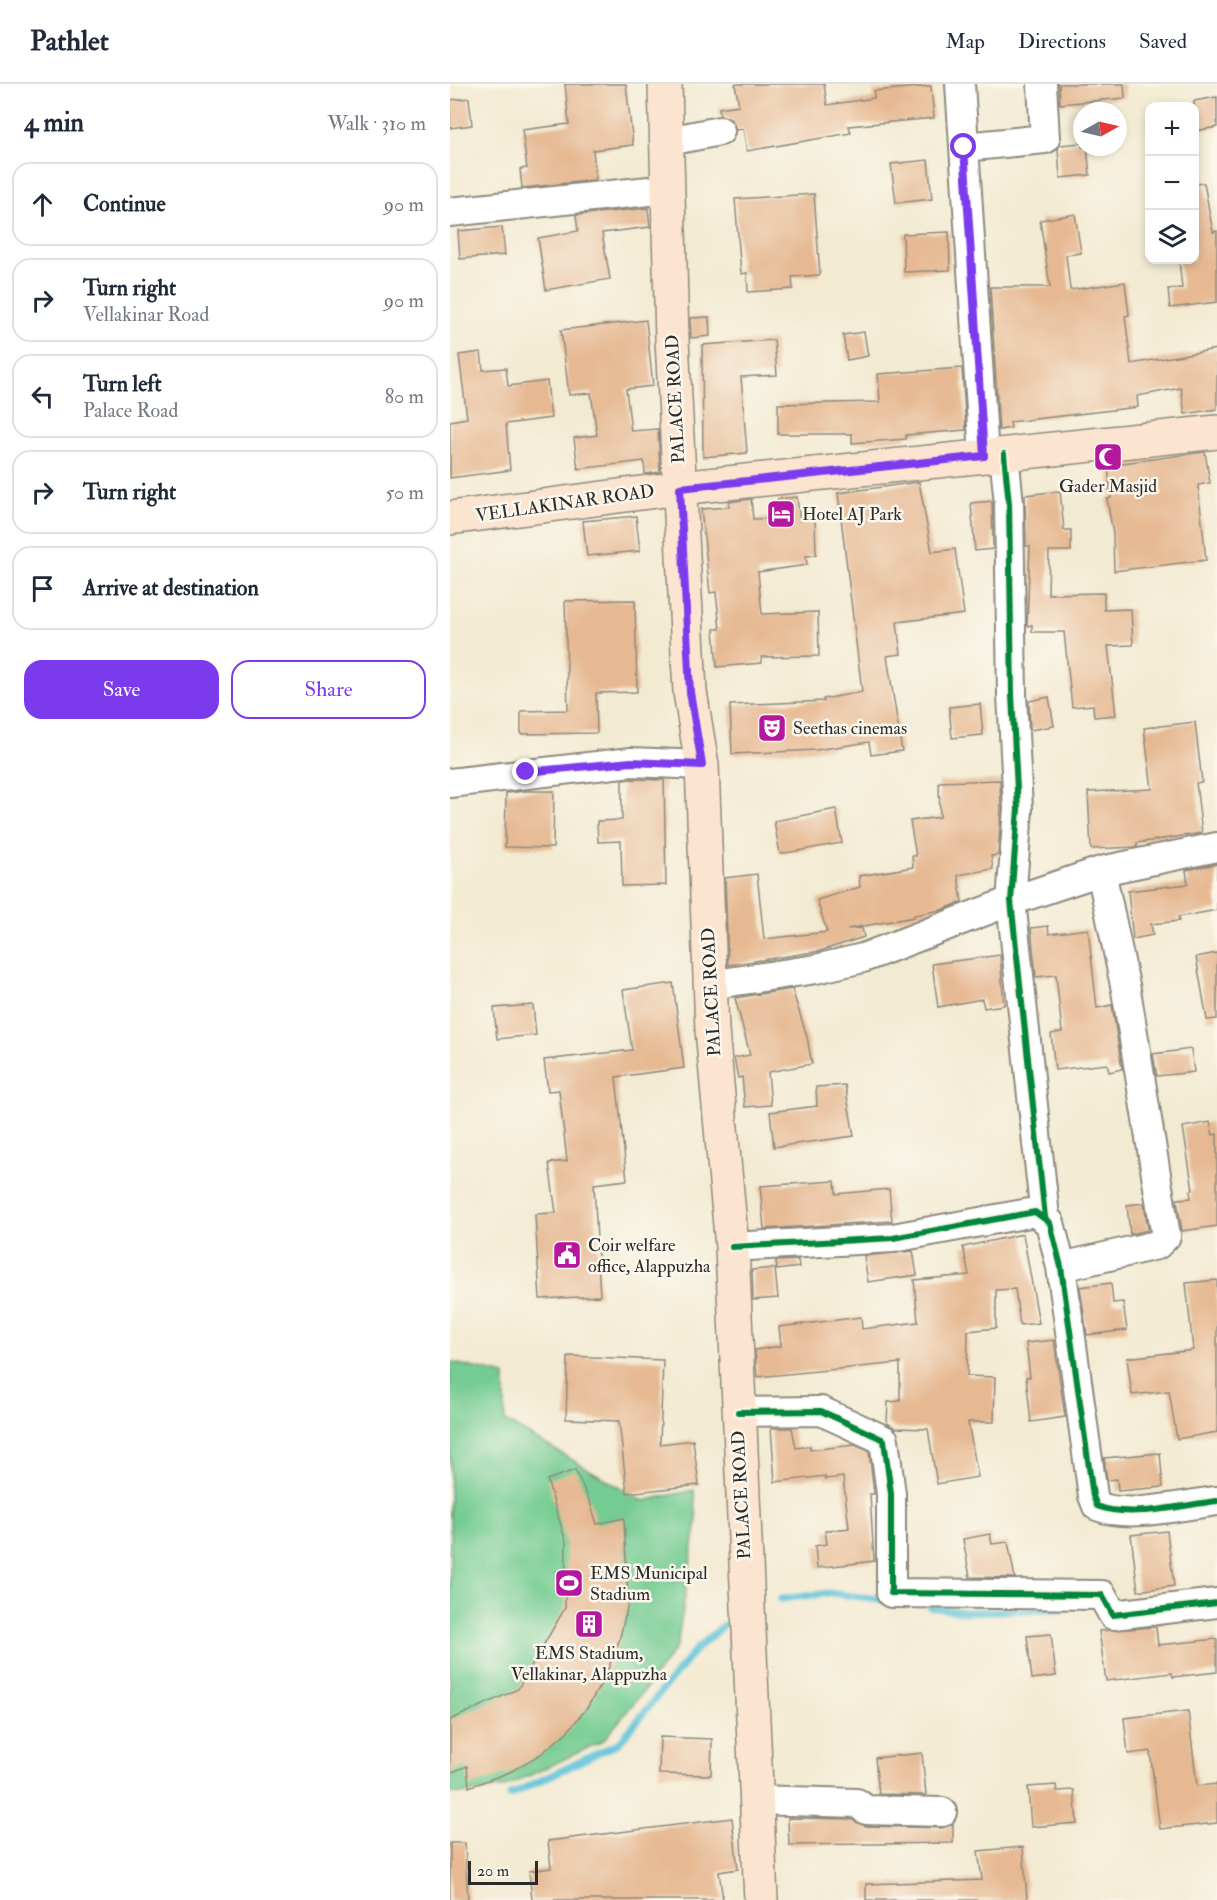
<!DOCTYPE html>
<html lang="en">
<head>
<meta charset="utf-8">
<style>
  body { margin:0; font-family:"IM FELL Double Pica",serif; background:#f6f6f7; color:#1f2937 }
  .controls { position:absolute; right:18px; top:18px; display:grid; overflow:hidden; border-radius:12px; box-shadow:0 3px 9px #0003 }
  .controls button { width:54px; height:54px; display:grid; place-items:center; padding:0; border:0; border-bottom:2px solid #e0e1e3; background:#fff; color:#1f2937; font:30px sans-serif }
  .compass { position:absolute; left:623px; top:18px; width:54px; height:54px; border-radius:50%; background:#fff; box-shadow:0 3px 9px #0003; rotate:82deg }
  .scale { position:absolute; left:18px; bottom:15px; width:70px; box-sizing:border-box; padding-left:6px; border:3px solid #2b2b2b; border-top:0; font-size:16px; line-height:21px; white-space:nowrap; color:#2b2b2b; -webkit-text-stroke:4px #fbf7ec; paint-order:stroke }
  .stop { position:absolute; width:18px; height:18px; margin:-14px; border:4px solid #7c3aed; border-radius:50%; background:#fff }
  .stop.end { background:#7c3aed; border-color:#fff; box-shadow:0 2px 6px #0008 }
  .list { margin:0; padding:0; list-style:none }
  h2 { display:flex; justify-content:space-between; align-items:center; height:78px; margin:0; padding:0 24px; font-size:26px }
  h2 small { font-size:20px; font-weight:400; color:#747a83 }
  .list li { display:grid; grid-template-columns:39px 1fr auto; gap:18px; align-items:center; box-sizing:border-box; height:84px; margin:0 12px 12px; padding:0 12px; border:2px solid #e0e1e3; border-radius:18px }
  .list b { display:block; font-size:22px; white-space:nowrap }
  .list p { margin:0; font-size:20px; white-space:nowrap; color:#747a83 }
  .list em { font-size:20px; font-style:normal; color:#747a83 }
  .actions { display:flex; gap:12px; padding:18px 24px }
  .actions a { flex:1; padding:14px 0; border:2px solid #7c3aed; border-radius:18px; text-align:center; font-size:21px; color:#7c3aed }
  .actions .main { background:#7c3aed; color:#fff }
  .icon { flex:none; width:33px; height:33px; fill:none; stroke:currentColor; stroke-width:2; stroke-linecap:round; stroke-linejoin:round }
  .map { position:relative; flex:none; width:767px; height:1816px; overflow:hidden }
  header { display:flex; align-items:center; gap:36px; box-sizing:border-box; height:84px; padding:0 30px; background:#fff; border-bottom:2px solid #e0e1e3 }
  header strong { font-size:28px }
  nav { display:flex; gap:33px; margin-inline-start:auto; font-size:21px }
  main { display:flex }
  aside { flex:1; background:#fff }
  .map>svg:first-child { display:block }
</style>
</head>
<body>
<header>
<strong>Pathlet</strong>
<nav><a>Map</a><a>Directions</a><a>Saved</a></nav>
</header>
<main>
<aside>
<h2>4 min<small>Walk · 310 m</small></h2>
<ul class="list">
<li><svg class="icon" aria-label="ahead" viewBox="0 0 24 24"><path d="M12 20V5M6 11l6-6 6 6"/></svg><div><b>Continue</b></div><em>90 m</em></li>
<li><svg class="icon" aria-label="right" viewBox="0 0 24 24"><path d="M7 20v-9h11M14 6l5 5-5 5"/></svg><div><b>Turn right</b><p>Vellakinar Road</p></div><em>90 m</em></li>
<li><svg class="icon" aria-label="left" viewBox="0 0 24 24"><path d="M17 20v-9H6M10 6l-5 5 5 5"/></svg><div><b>Turn left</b><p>Palace Road</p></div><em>80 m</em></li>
<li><svg class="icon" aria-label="right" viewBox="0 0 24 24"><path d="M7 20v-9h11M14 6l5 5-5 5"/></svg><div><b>Turn right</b></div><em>50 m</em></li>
<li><svg class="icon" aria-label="arrive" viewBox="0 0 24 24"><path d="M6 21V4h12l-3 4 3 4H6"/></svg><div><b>Arrive at destination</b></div></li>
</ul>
<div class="actions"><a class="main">Save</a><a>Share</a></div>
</aside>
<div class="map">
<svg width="767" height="1816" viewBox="0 0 767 1816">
  <rect width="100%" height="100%" fill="#fbf7ec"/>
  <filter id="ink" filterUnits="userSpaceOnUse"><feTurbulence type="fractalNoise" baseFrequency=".0167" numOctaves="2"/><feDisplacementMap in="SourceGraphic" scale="12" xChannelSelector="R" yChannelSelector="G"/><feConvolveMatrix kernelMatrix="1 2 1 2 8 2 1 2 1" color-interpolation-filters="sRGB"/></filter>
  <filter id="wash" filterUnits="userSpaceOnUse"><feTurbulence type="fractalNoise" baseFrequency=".008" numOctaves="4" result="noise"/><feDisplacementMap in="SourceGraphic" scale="24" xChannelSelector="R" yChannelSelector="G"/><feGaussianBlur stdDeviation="1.35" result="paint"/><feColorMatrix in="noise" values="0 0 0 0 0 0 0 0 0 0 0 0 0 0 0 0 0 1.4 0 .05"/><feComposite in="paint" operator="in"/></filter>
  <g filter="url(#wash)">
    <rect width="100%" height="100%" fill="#f3ead2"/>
    <path fill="#74cc92" stroke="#507c5e" stroke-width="1.5" d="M0,1278L55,1291V1337L193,1417L244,1406L247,1437L227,1562L200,1599L153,1657L55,1703L11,1710L0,1708Z"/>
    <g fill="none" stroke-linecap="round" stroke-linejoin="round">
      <path stroke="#5bc2d8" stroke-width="7" d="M331,1515L379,1509L437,1516
        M480,1523L514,1528L613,1525
        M60,1711L169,1659L246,1565L274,1541"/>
    </g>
    <g id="blocks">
      <path fill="#e6b993" d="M115,0H176L183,61L143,66L146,96L72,104L70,85L77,84L72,46L119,40Z
        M285,0H374L377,21L424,14V7L481,2L484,34L399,42L401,49L297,67L293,45L286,46L282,36L270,31L269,24L289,21Z
        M609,0H674L675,14L610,20Z
        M767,13V43L744,47V17Z
        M19,14L22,41L0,44V16Z
        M632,59V63H637L640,91L610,94L608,65L610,61Z
        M478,76L482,115L446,119L441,80Z
        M754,99L763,148L767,147V218L720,224L718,205L732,204L729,176H744V100Z
        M364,110L370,191L342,193L343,205L298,208L297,189L291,190L285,115Z
        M198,124L200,143L152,149L160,195L96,206L88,154L128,147L126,131Z
        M625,130L631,169L616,171L620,206L675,198L679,231L675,232L681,280L767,265V325L735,330L731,304L687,312L688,323L560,338L561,344L549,346L540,203H600L590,136Z
        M52,143L55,171L10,175L8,147Z
        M499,148L500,186L454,188L453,150Z
        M259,233L260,252L241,254L240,234Z
        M196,236L203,302L176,305L181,347L208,345L210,388L195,390L194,377L128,385L124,354L147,351L141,309L119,311L111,246Z
        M414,248L418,272L397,276L393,251Z
        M324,256L327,291L291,293L297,369L253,373L252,261Z
        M31,268L33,286L56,284L58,302L97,297L101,334L56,340L60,386L0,394V337L17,334L9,271Z
        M512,284L516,346L456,351V355L402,359V350H328V320L430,318L428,290Z
        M755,368L760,399L748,401L756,476L664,487L663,450L657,415L661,414L658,381Z
        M469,398L482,468L505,465L514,530L447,538L451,570L437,572L452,667L421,671L419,658L366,666L282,670L280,621L374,617L373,615L412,608L388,409Z
        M610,407L614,446H621V467H599L598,510L654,509V526L681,525L683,561L658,562L666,631L644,633L643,621L622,623L614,548H582V541L577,542L580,462H576L575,411Z
        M347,413L350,437L365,435L366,471L356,472L357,481L308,488L312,530L368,528L369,572L311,573L312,579L267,583L264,545H270L266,508L260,509L251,425L279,423V418L301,415L303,435L328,434V415Z
        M542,417L543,465L525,467L521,419Z
        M186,432L190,467L137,472L133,437Z
        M185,516L187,608L146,609L147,649L71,650V627L118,626L115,517Z
        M599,613L604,642L580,646L579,617Z
        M530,620L533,651L502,654L499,623Z
        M745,638L752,698L746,699L752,749L687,759V763L641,765L638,708L702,705L694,644Z
        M182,695L214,696L216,801L172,802L171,757L148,758L147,737L172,736V696Z
        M550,696L551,725L548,771L541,772L543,785L508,791L512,818L491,826L464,831V833L397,845L412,844L414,853L370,867L278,881L275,794L307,790L314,855L377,848L367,816L410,803L409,792L463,783L462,772H466L460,737L490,733L489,698Z
        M76,707H104L103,764L55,763L56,709Z
        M386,725L392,759L330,770L324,737Z
        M767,780V826L728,833L729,837L701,840L703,851L683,855L678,807L738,800L736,786Z
        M598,842L599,850L638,845L647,924L662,921L672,985L659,988L657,980L605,986L601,950L612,948L606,891L586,893L581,844Z
        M767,869V935L757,936L746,873Z
        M550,871L554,921L534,924L532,915L488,923L482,880Z
        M223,899L234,984L166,993L177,1096L144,1100L150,1212L90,1215L85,1130L106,1129L99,1079L117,1077L109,1006L98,1007L94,976L182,966L173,906Z
        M342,905L357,953L362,980L318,988L321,1021L295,1023L292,993L288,994L284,974L300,971L285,914Z
        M83,921L86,951L47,955L44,924Z
        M741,965L744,988L707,992L703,970Z
        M395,1001L404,1052L324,1063L320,1028L367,1022L366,1003Z
        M760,1038L763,1051L767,1050V1142L732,1147L727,1115L741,1114L740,1107L743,1106L733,1043Z
        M385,1097L386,1110L439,1105L442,1137L314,1145L310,1102Z
        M694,1119L698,1146L680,1150L677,1121Z
        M573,1150L589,1239L570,1241L565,1205L546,1206V1244L518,1247L517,1292L545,1293L544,1338H518L528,1393L487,1400L478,1345L445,1344L437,1339L438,1318L450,1317V1279L307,1293L305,1266L331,1262L329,1243L411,1233L412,1245L468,1238L464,1196L519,1191L513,1163Z
        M463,1167L467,1191L418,1198L414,1172Z
        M348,1176L349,1183L327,1186L326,1177Z
        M325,1184L328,1214L303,1216L302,1186Z
        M767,1196V1348L727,1355L719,1307L682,1311L677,1274L743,1266L736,1199Z
        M661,1199L663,1219L673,1218L677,1246L637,1251L630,1203Z
        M604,1256L615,1333L581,1338L576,1293H580L576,1259Z
        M118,1272L213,1276L210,1360L243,1356L249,1401L177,1409L169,1337L116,1335Z
        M321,1344H342L346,1364L360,1362V1366L405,1361L419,1367L424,1410H420L424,1477L367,1484L365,1462L377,1460L375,1447L399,1444L393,1393L375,1395V1392L325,1398Z
        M710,1369L713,1403L668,1407L667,1395L657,1396L654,1374Z
        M125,1386L140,1418L147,1440L174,1434L178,1520L169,1557L155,1593L137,1624L117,1648L91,1670L60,1688L19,1703L17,1682L0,1689V1636L68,1605L115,1524L116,1458L97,1396Z
        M717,1447L724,1502L688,1507L681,1451Z
        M540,1450L542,1460L558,1458L565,1494L520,1493L513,1455Z
        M706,1543L708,1561L767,1555V1588L723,1593L722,1589L656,1597L649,1547Z
        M601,1550L606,1592L582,1595L577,1552Z
        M738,1627L747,1702L767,1700V1739L710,1745L700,1667L678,1670L674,1634Z
        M210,1653L262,1655L261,1691L209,1690Z
        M472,1669L476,1711L429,1710L425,1674Z
        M606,1701L607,1707L624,1706L627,1739L581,1743L578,1703Z
        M282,1734L288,1785L269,1788L273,1816H82L79,1787L101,1784L98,1757Z
        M338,1734L401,1735L416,1742L492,1744L503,1740V1759L339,1761Z
        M0,1759H15L18,1816H0Z
        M573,1763L577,1816H416V1800L532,1796L528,1767Z"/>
    </g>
  </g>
  <g filter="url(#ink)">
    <use href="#blocks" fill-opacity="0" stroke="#8f8a7e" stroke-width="1.5"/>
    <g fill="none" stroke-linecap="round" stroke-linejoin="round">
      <g stroke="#8f8a7e" stroke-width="32">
        <path id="minor" d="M510,0L534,372
          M218,57L270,47
          M514,63L595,55L592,0
          M0,128L218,105
          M554,370L559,420L562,611L568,725L561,817L595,1133
          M0,699L181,678L252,681
          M259,901L366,885L413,874L561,817L651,787L767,763
          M282,1163L443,1154L585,1128L600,1139L611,1183L643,1412L647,1422C679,1435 732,1421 767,1417
          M611,1183L707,1161L716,1152L676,906L651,787
          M288,1328L371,1327L434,1356L441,1410V1509L652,1511L663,1531L767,1519
          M305,1716L407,1719L416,1726L492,1728"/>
      </g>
      <g stroke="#8f8a7e" stroke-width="36">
        <path id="secondary" d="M215,0L222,255L240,608L252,681L262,946L282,1163L311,1816
          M0,434L229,404L767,348"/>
      </g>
      <use href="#minor" stroke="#fff" stroke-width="28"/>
      <use href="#secondary" stroke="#fce5d0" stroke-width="33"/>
      <g stroke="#fbf7ec" stroke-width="10">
        <path id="cycleway" d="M554,370L559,420L562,611L568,725L561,817L595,1133
          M282,1163L443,1154L585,1128L600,1139L611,1183L643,1412L647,1422C679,1435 732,1421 767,1417
          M288,1328L371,1327L434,1356L441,1410V1509L652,1511L663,1531L767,1519"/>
      </g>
      <use href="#cycleway" stroke="#00873e" stroke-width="6"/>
    </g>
  </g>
  <g fill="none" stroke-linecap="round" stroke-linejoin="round" filter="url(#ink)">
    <path stroke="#7c3aed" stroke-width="8" d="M76,688L181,678L252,681L240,608L230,404L534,372L514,63"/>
  </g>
  <defs>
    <g id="mosque-square" transform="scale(1.5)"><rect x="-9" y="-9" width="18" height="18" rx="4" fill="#b5179e" stroke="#fbf7ec"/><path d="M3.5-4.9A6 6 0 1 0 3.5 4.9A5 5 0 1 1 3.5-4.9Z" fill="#fff"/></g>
    <g id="hotel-square" transform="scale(1.5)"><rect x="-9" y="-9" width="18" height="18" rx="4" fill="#b5179e" stroke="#fbf7ec"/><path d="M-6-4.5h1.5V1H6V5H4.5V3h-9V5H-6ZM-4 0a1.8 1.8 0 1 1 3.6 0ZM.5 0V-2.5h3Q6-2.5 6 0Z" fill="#fff"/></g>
    <g id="theatre-square" transform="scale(1.5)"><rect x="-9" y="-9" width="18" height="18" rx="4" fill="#b5179e" stroke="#fbf7ec"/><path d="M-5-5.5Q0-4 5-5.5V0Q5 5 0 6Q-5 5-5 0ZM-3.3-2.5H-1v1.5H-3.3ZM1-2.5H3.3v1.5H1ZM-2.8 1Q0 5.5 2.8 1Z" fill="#fff"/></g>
    <g id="civic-square" transform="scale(1.5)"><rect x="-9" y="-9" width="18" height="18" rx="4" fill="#b5179e" stroke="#fbf7ec"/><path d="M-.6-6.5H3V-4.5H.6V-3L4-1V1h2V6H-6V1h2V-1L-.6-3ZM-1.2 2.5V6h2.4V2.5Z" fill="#fff"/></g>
    <g id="stadium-square" transform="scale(1.5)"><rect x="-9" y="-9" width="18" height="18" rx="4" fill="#b5179e" stroke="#fbf7ec"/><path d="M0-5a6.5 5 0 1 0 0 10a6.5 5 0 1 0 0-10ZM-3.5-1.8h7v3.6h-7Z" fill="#fff"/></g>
    <g id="building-square" transform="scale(1.5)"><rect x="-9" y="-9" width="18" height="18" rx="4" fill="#b5179e" stroke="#fbf7ec"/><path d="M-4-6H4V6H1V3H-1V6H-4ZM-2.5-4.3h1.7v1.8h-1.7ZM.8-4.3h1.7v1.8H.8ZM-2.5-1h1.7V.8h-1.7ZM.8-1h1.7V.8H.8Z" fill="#fff"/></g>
  </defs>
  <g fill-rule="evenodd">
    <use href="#mosque-square" x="658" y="373"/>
    <use href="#hotel-square" x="331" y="430"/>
    <use href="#theatre-square" x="322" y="644"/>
    <use href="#civic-square" x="117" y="1171"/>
    <use href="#stadium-square" x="119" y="1499"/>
    <use href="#building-square" x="139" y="1540"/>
  </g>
  <g text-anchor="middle" stroke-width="5" stroke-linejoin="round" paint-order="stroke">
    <g font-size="18" fill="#2b2b2b" stroke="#fbf7ec">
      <text transform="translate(225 315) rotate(-93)" y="6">PALACE ROAD</text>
      <text transform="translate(115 419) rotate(-8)" y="6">VELLAKINAR ROAD</text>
      <text transform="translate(261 908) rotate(-93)" y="6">PALACE ROAD</text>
      <text transform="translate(291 1411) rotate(-93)" y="6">PALACE ROAD</text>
    </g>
    <g font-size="18" fill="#2b2b2b" stroke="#fbf7ec" text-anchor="start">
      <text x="658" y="408" text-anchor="middle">Gader Masjid</text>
      <text x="352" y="436">Hotel AJ Park</text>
      <text x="343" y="650">Seethas cinemas</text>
      <text x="138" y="1167">Coir welfare<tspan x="138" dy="21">office, Alappuzha</tspan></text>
      <text x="140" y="1495">EMS Municipal<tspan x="140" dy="21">Stadium</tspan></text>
      <text x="139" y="1575" text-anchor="middle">EMS Stadium,<tspan x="139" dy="21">Vellakinar, Alappuzha</tspan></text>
    </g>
  </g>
</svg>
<div class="controls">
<button>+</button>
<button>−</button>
<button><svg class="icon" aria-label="layers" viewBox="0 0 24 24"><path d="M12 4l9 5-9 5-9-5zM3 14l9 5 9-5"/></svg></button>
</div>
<svg class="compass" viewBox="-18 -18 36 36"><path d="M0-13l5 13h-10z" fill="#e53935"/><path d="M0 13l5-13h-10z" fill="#747a83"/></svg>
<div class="scale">20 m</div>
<div class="stop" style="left:514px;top:63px"></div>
<div class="stop end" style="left:76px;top:688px"></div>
</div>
</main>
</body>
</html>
